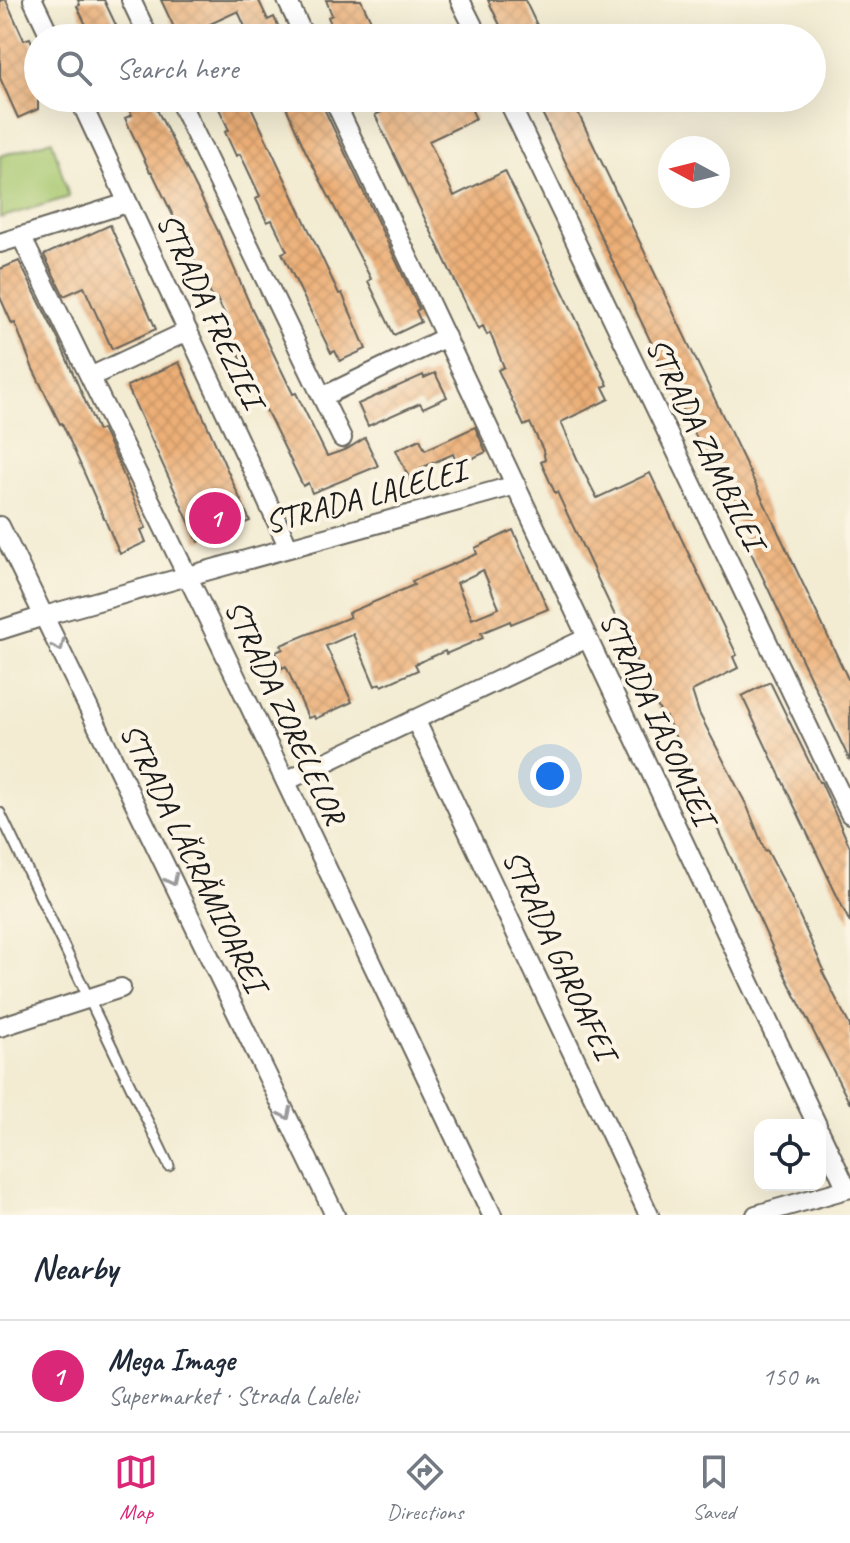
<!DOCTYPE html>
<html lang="en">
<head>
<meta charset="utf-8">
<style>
  body { margin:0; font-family:Caveat,sans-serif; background:#f6f6f7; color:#1f2937 }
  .controls { position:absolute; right:24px; bottom:24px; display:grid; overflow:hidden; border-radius:16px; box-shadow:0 8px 32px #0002 }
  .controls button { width:72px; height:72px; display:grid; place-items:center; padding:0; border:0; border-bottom:2px solid #e0e1e3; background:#fff; color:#1f2937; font:40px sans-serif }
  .compass { position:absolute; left:658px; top:136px; width:72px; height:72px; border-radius:50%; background:#fff; box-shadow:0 8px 32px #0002; rotate:277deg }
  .you { position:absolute; left:550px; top:776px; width:28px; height:28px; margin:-20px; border:6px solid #fff; border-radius:50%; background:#1a73e8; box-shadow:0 0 0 12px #1a73e833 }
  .badge { display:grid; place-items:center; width:52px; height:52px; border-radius:50%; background:#db2777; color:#fff; font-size:26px; font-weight:700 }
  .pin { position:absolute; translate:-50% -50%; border:4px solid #fff; box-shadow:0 2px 8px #0006 }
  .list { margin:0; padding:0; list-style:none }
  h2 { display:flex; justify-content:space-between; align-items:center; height:104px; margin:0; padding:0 32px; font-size:34px }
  h2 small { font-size:26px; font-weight:400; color:#747a83 }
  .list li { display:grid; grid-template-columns:52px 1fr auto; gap:24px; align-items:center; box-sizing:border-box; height:112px; padding:0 32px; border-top:2px solid #e0e1e3 }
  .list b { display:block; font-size:30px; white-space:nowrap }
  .list p { margin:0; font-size:26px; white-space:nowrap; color:#747a83 }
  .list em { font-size:26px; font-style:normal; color:#747a83 }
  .icon { flex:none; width:44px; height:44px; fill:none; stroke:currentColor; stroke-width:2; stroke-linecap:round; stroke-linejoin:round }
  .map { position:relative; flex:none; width:850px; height:1215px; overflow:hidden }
  .search { position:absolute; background:#fff; box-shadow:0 8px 32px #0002; left:24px; right:24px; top:24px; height:88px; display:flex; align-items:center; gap:20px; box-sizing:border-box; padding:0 28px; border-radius:44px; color:#747a83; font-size:30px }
  .sheet { height:216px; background:#fff }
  nav { display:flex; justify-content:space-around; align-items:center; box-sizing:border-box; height:112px; border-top:2px solid #e0e1e3; background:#fff; font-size:22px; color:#747a83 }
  nav a { display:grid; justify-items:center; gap:4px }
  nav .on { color:#db2777 }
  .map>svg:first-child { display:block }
</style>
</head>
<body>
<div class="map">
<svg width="850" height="1215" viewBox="0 0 850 1215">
  <defs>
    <pattern id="building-cross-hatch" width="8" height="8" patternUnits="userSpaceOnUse" patternTransform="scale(2)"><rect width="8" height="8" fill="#ecaf77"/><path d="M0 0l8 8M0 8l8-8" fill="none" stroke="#ca9666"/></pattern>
  </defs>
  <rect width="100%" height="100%" fill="#fcf5e5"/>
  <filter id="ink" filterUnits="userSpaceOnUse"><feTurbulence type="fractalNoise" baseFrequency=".0125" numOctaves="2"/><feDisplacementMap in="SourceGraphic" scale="16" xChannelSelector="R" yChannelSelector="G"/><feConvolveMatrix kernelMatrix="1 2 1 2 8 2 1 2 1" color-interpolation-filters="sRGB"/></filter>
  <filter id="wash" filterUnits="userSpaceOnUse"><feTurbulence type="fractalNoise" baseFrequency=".006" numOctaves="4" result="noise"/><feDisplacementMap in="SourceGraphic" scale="32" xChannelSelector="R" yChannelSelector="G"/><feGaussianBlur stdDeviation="1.8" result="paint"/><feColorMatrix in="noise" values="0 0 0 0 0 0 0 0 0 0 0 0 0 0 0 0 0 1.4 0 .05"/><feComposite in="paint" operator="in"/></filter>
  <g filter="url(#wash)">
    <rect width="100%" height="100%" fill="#f3ecd3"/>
    <path fill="#a7c870" stroke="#627246" stroke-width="2" d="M52,140L69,197L0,218V156Z"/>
    <g id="blocks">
      <path fill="url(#building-cross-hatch)" fill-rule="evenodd" d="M0,0H6L24,40L30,38L38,57V109L18,118L0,78Z
        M78,0H104L122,38H92L77,6L80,5Z
        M161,0H262L259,1L268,20L274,17L284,38H250L238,11L210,24L216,38H179Z
        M326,0H361L373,25L345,38L340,28L334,31L328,17L332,15Z
        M488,0H525L543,38H506Z
        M124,98H151L218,231L251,307L293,394L296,393L327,456L347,449L365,438L378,466L312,493L308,483L303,486L228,331L232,329L217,299L214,301L152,172H150L125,118L132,115Z
        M214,98H247L339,294L342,293L366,349L340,361L335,351L331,353L282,253L287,251L272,220L267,222L256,199L260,196L245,164L240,154L236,156L225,132L229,130Z
        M282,98H319L419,309L416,311L421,322L394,335L368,281L371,279L305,150Z
        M374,98H466L476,119L429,141L454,196L505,171L608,385L603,387L609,399L561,422L579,463L597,498L650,473L737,655L733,657L738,668L692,691L699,713L747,806L765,851L767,850L786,886L824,970L822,971L850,1026V1104L786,977L666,717L663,718L557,492L555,493L541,462L545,460L543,450L530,423L524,426L498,370L504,367L490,333L487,335L483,326L478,329L375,115L381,112Z
        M535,98H571L794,565L850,683V761Z
        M110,225L156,329L112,349L84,287L64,296L44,255Z
        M19,261L59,341L98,431L102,429L117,460L146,528L141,530L146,542L120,554L62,423L60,424L33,369L15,323L12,324L0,297V269Z
        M179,362L250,521L198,542L127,386Z
        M435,373L447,397L423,408L420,403L368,426L358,404L423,375L424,378Z
        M475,427L486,452L458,465L453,454L421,468L424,474L410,480L396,450L420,439L425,450Z
        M513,530L548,609L511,624L510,621L481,633L483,638L446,654L445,651L415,664L418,670L382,686L380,683L375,686L353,634L326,646L352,702L315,719L314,716L308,718L286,666L282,668L276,652L283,649L281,645L350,617L348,613L414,585L412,581L477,554L475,548ZM483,570L499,608L472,619L457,583Z
        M770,682L819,782H821L850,847V923L742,696Z"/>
    </g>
  </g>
  <g filter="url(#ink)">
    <use href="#blocks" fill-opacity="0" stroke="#67655c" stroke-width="2"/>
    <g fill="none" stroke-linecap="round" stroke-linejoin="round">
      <g stroke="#67655c" stroke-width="13">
        <path id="lane" d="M0,813L169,1166"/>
      </g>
      <g stroke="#67655c" stroke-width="22">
        <path id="street" d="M33,0L51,38
          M131,0L149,38
          M287,0L305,38
          M460,0L479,38
          M79,98L289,548
          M178,98L322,397L446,337
          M333,98L817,1125
          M507,98L850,814
          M21,236L202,606L492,1215
          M0,243L127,203
          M90,377L188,331
          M322,397L342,438
          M0,526L335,1215
          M0,630L44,616L516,485
          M415,719L649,1215
          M286,781L587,638
          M0,1027L121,988
          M820,1132L847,1189
          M756,1215L850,1188"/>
      </g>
      <use href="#lane" stroke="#fff" stroke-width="9"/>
      <use href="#street" stroke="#fff" stroke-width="18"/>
    </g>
    <defs><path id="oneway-chevron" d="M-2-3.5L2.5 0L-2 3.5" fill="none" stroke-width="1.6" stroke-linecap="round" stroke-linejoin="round" transform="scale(2)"/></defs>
    <g stroke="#999">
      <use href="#oneway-chevron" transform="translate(59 646) rotate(64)"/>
      <use href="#oneway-chevron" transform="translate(172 880) rotate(64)"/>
      <use href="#oneway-chevron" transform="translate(286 1114) rotate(64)"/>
    </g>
  </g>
  <g text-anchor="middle" stroke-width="8" stroke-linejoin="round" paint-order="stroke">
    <g font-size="32" fill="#1c1c1c" stroke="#fcf5e5">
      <text transform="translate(211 310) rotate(65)" y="11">STRADA FREZIEI</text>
      <text transform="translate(706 443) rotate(64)" y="11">STRADA ZAMBILEI</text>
      <text transform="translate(365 496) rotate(-15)" y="11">STRADA LALELEI</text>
      <text transform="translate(286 712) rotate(65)" y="11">STRADA ZORELELOR</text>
      <text transform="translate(658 718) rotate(65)" y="11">STRADA IASOMIEI</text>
      <text transform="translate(194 857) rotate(64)" y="11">STRADA LĂCRĂMIOAREI</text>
      <text transform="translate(560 954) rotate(65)" y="11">STRADA GAROAFEI</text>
    </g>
  </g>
</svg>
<div class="controls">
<button><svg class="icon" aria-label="locate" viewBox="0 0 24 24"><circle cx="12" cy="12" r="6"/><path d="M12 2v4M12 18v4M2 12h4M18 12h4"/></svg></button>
</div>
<svg class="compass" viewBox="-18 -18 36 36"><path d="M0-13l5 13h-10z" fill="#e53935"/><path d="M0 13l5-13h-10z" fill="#747a83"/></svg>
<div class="you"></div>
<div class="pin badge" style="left:215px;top:518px">1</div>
<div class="search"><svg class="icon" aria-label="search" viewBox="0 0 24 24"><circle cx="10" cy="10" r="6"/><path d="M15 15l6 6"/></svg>Search here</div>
</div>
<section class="sheet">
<h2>Nearby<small></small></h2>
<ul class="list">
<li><span class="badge">1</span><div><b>Mega Image</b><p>Supermarket · Strada Lalelei</p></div><em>150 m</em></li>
</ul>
</section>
<nav>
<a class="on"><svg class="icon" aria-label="map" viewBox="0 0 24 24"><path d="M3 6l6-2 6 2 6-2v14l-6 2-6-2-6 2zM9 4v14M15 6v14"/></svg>Map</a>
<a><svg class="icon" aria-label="directions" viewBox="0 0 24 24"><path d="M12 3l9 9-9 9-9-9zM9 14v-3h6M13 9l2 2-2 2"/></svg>Directions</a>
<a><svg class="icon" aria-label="saved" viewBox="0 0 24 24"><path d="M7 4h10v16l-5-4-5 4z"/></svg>Saved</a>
</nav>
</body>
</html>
